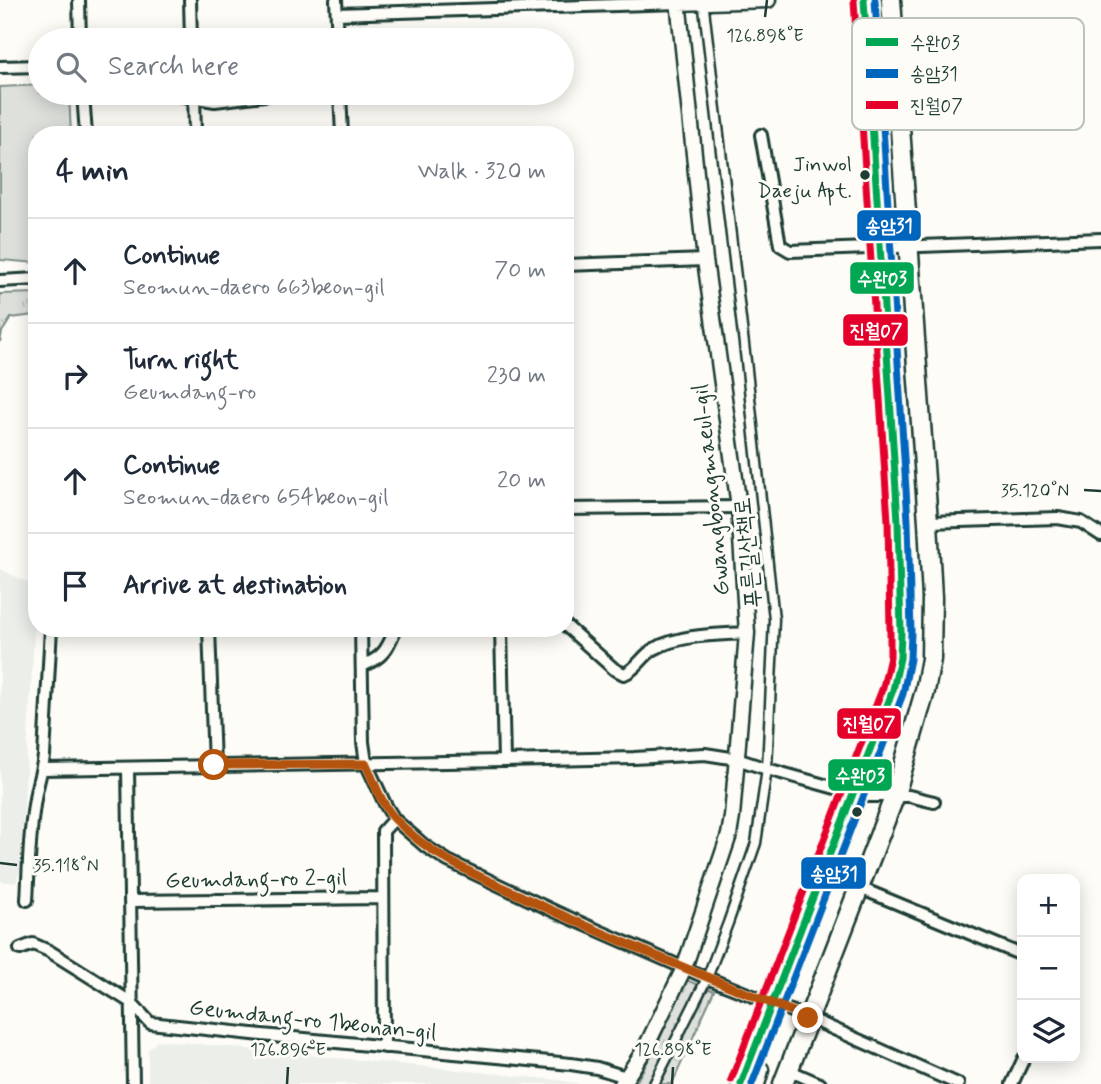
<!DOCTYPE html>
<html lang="en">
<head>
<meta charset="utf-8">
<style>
  body { margin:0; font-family:Mynerve,"Poor Story",sans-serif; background:#f6f6f7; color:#1f2937 }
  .controls { position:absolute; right:21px; bottom:21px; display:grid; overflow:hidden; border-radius:14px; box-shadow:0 4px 18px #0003 }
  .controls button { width:63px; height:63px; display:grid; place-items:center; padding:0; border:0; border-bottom:2px solid #e0e1e3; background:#fff; color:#1f2937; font:35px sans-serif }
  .stop { position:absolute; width:21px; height:21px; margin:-16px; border:5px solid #b45309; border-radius:50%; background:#fff }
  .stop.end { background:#b45309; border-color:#fff; box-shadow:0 2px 7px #0008 }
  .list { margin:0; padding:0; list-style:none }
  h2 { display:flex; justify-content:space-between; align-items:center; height:91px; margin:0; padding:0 28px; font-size:30px }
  h2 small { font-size:23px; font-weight:400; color:#747a83 }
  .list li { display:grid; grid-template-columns:46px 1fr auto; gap:21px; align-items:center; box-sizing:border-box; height:105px; padding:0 28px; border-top:2px solid #e0e1e3 }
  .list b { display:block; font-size:26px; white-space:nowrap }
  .list p { margin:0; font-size:23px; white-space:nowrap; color:#747a83 }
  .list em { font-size:23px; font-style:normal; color:#747a83 }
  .icon { flex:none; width:38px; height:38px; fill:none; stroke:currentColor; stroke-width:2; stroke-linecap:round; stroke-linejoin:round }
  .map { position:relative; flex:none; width:1101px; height:1084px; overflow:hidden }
  .search { position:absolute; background:#fff; box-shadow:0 4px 18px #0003; left:28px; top:28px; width:546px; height:77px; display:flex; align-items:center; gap:18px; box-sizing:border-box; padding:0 24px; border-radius:38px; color:#747a83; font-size:26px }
  .panel { position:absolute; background:#fff; box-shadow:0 4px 18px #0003; left:28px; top:126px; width:546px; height:511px; border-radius:28px }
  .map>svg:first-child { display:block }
</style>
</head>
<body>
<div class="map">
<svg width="1101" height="1084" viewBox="0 0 1101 1084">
  <defs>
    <pattern id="grass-tufts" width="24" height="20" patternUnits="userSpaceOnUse" patternTransform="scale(1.75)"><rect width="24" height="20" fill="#dde0db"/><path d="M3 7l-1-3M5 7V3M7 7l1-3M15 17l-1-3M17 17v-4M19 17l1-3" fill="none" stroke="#bdc1bd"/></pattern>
  </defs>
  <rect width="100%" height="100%" fill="#fdfcf7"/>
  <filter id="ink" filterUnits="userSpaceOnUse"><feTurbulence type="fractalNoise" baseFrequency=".0143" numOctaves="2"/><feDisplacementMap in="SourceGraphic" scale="14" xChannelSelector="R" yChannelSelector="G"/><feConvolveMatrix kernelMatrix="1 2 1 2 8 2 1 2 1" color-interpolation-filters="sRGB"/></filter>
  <g filter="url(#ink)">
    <path fill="#eceee9" d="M0,569L37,587L20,870L16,883L0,881Z
      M158,1040L558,1080L580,1084H148V1050Z"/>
    <path fill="url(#grass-tufts)" stroke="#7e8e88" stroke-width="2" d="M37,293V306L34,315L11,318L2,332L0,342V294Z
      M686,980L714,991L672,1084H635L658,1043Z"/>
    <path fill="#dde0db" stroke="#7e8e88" stroke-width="2" d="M40,85V93H69L71,135H37V263L1,260H0V87Z"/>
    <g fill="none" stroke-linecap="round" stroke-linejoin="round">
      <g stroke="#1f3d34" stroke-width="13">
        <path id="pedestrian" d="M654,1084L707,978L728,923L756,843L767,769L774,619L746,361L703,0"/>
      </g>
      <g stroke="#1f3d34" stroke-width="16">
        <path id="minor" d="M79,0L80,40
          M190,0L191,40
          M336,0L338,40
          M337,14L679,3
          M0,67L40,66
          M83,93L86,135
          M166,93L215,101L281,93
          M194,93L195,135
          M340,93L342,135
          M761,135L780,245L790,251L1101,239
          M565,265L705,260
          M0,281L37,279
          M565,509L739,507
          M928,522L1058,518L1081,522L1101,535
          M565,625L614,669L624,674C637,669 642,656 654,649C681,634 717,635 747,633
          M209,628L214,765
          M361,628L363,742L366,763L385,804L394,819L425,846L448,861L556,912L707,978L809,1018L958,1084
          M501,628L504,761
          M362,666C384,657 387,649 396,628
          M43,769L504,761L634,758L705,754L737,759L767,769L864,796H909L934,802
          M128,769L133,1084
          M860,888L1022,955
          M27,900C29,867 29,833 35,799C37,784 42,771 44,756L51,628
          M130,901L383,898
          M20,949L33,944L49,951L132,1003L150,1023L262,1035L571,1064L597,1068L626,1077
          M384,1047L383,831L394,819
          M788,1070L820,1084
          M1012,1084L1024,1058"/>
      </g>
      <g stroke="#1f3d34" stroke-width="19">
        <path id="tertiary" d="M679,3L768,0
          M622,1084L645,1049L684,968L729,835L732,817L747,633L739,507L705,260L678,0"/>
      </g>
      <g stroke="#1f3d34" stroke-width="23">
        <path id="primary" d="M745,1079L754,1067L759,1070L755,1084
          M741,1084L893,690L900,658L901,632L898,521L864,0
          M783,1084L895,795L925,691L931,659L932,598L928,522L891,0"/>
      </g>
      <use href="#pedestrian" stroke="#fdfcf7" stroke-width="8"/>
      <use href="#minor" stroke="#fdfcf7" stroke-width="10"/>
      <use href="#tertiary" stroke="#fdfcf7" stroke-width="14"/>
      <use href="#primary" stroke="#fdfcf7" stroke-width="18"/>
      <g stroke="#fdfcf7" stroke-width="12">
        <path id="bus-1" d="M741,1084L893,690L900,658L901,632L898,521L864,0"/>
      </g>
      <g stroke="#fdfcf7" stroke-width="12">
        <path id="bus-2" d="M752,1084L903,694L910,659L911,632L908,521L875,0"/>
      </g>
      <g stroke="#fdfcf7" stroke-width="12">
        <path id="bus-3" d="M731,1080L883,687L890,657V632L888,521L854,1"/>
      </g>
      <use href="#bus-1" stroke="#00a651" stroke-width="7"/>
      <use href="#bus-2" stroke="#0065bd" stroke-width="7"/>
      <use href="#bus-3" stroke="#e4002b" stroke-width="7"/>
    </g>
  </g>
  <g fill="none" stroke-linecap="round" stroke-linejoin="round" filter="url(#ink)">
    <path stroke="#b45309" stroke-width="9" d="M214,765L366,764C374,782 382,806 396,820C431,857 478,876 523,897C616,941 712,979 808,1018"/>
  </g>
  <path fill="none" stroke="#1f3d34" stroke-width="2.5" d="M765,17L767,0M1084,490L1101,491M0,863L17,865M287,1084L288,1067M672,1084L673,1067"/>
  <g fill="#1f3d34" stroke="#fdfcf7" stroke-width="2.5">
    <circle cx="865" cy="175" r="6"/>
    <circle cx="857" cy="812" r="6"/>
  </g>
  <g text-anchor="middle" stroke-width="6" stroke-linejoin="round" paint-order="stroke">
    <g font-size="21" fill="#1f3d34" stroke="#fdfcf7" text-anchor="end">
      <text x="852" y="171">Jinwol<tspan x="852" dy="26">Daeju Apt.</tspan></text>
    </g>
    <g font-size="23" fill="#1f3d34" stroke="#fdfcf7">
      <text transform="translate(710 490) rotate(-96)" y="8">Gwangbongmaeul-gil</text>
      <text transform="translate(747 553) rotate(-96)" y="8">푸른길산책로</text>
      <text transform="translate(256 878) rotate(-1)" y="8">Geumdang-ro 2-gil</text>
      <text transform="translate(313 1019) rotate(6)" y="8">Geumdang-ro 1beonan-gil</text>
    </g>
  </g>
  <rect x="852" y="18" width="232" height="112" rx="10" fill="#fdfcf7" stroke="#bac3bc" stroke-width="2"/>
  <rect x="866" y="38" width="32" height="8" fill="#00a651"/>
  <rect x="866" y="69" width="32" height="9" fill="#0065bd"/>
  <rect x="866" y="101" width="32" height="8" fill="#e4002b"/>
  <g font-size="19" fill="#1f3d34">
    <text x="910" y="49">수완03</text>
    <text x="910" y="80">송암31</text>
    <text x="910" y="112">진월07</text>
  </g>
  <g font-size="18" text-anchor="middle" fill="#1f3d34" stroke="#fdfcf7" stroke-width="6" stroke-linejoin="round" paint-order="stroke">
    <text x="765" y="41">126.898°E</text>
    <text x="1035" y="496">35.120°N</text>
    <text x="66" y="871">35.118°N</text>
    <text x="288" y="1055">126.896°E</text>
    <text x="673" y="1055">126.898°E</text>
  </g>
  <g stroke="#fdfcf7" stroke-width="2.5">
    <rect x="856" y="209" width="66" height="33" rx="7" fill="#0065bd"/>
    <rect x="849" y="261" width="66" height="34" rx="7" fill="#00a651"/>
    <rect x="842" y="313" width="67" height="34" rx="7" fill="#e4002b"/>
    <rect x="836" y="707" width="66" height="33" rx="7" fill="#e4002b"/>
    <rect x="827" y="758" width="66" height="34" rx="7" fill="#00a651"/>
    <rect x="800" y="856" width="67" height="34" rx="7" fill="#0065bd"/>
  </g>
  <g font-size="19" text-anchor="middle" font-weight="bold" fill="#fff">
    <text x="889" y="232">송암31</text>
    <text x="882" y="285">수완03</text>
    <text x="876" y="337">진월07</text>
    <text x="869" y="730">진월07</text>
    <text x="860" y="782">수완03</text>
    <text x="834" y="880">송암31</text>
  </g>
</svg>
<div class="controls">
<button>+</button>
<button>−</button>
<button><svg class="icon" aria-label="layers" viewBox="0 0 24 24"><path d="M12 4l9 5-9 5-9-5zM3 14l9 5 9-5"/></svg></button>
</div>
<div class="stop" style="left:214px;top:765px"></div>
<div class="stop end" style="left:808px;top:1018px"></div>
<div class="search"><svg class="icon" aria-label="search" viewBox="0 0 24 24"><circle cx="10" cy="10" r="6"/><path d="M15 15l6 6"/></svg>Search here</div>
<section class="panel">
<h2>4 min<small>Walk · 320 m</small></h2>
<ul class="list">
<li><svg class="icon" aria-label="ahead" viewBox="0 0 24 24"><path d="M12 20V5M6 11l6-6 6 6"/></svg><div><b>Continue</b><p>Seomun-daero 663beon-gil</p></div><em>70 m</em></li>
<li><svg class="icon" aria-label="right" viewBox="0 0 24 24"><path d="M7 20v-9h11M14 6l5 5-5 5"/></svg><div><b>Turn right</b><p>Geumdang-ro</p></div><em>230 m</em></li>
<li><svg class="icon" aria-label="ahead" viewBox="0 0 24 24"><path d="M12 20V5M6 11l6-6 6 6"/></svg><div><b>Continue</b><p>Seomun-daero 654beon-gil</p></div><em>20 m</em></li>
<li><svg class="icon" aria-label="arrive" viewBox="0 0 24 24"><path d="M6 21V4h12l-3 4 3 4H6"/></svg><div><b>Arrive at destination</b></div></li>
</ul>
</section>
</div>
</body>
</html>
